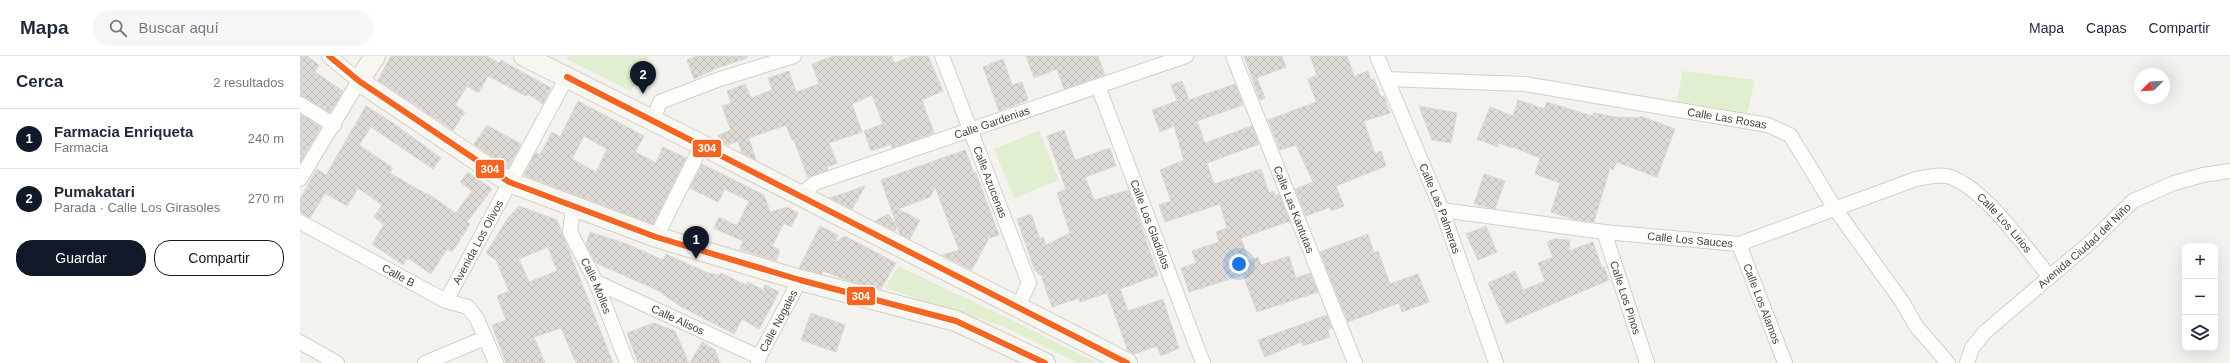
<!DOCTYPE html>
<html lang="es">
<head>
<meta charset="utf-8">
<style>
  body { margin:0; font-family:Arial,sans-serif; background:#f6f6f7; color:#1f2937 }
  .controls { position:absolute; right:12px; bottom:12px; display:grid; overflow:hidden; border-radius:8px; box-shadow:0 4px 16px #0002 }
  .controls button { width:36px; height:36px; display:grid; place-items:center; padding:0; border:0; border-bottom:1px solid #e0e1e3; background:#fff; color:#1f2937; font:20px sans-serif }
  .compass { position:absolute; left:1834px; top:12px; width:36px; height:36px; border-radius:50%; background:#fff; box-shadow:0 4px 16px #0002; rotate:246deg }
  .you { position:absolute; left:939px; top:208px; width:14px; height:14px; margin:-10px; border:3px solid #fff; border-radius:50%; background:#1a73e8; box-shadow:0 0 0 6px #1a73e833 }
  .badge { display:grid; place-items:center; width:26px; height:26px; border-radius:50%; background:#111827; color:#fff; font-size:13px; font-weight:700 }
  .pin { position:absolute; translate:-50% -33px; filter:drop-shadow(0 1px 2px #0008) }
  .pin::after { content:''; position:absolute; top:21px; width:14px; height:12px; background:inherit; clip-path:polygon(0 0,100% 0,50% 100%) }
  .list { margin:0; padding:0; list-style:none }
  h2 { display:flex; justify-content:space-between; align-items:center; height:52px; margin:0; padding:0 16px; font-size:17px }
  h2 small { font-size:13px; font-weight:400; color:#747a83 }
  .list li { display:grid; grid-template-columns:26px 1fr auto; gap:12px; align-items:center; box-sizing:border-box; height:60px; padding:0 16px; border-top:1px solid #e0e1e3 }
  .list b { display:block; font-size:15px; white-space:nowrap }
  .list p { margin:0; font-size:13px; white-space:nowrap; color:#747a83 }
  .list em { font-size:13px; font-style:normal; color:#747a83 }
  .actions { display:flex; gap:8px; padding:12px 16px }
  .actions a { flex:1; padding:9px 0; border:1px solid #111827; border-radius:16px; text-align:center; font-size:14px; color:#111827 }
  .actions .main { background:#111827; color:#fff }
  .icon { flex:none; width:22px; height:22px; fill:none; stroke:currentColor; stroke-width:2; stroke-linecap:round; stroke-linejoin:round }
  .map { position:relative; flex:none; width:1930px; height:307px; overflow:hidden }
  header { display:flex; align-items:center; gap:24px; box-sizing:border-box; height:56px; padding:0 20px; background:#fff; border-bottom:1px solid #e0e1e3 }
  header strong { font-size:19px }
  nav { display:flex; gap:22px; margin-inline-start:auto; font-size:14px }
  .search { width:280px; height:36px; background:#f6f6f7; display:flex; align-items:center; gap:10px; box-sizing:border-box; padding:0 14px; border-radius:16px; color:#747a83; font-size:15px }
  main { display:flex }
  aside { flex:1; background:#fff }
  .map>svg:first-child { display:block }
</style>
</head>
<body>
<header>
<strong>Mapa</strong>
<div class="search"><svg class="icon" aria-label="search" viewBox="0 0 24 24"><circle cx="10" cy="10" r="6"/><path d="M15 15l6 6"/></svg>Buscar aquí</div>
<nav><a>Mapa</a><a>Capas</a><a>Compartir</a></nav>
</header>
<main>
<aside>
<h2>Cerca<small>2 resultados</small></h2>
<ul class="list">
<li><span class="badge">1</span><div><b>Farmacia Enriqueta</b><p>Farmacia</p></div><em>240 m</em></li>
<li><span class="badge">2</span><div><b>Pumakatari</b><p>Parada · Calle Los Girasoles</p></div><em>270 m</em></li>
</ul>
<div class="actions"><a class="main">Guardar</a><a>Compartir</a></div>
</aside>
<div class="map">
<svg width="1930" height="307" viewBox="0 0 1930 307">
  <defs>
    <pattern id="building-cross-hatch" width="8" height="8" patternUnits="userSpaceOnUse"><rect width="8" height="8" fill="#dedbd6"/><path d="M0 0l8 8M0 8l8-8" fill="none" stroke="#c0bdb8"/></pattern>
  </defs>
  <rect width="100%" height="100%" fill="#f4f2ee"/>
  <path fill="#e1eecf" d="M268,0H348L331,35L267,3Z
    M1383,15L1455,24L1447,58L1376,47Z
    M739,75L759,124L714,142L694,93Z
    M598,210L716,266L797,307H778L705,271L585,232Z"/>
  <path fill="url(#building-cross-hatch)" stroke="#dcd9d4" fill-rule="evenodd" d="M0,0H7L19,9L15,16L43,35L30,57L0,40Z
    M91,0H187L199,7L201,4L251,32L243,48L228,38L226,40L188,20L178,37L167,30L155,49L165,56L153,74L78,24Z
    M396,0H447V2L417,12L394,23L387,4Z
    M533,0H592L594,7L612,0H628L643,35L622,44L634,77L592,92L591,88L571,95L564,75L583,68L572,39L552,48L562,76L529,87L537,107L527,111L528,114L508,122L494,84H492L486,69L449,82L456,104L442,97L438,85L428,89L420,85L418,79L431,74L422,50L431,47L427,35L445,28L451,42L472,34L468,22L489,15L496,36L519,28L512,8Z
    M726,0H798L805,19L764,33L757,13L734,22Z
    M944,0H982L986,11L957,22L965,42L960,44Z
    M1010,0H1047L1054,20L1068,15L1071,24L1074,23L1081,41L1084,40L1090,57L1064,65L1075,98L1081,95L1086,110L1036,130L1044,150L1031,155L1030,151L1006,160L995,133L1013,126L996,89L980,94L968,64L1016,46L1008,23L1017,19Z
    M703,3L712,29L722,26L728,44L699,55L683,11Z
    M882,25L889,44L935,28L943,49L897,65L905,87L952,70L959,88L907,107L914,128L961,113L969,137L974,135L975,140L979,138L990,165L941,182L949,204L958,201L961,209L989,200L996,222L1010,217L1018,236L957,256L943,219L889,236L881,212L896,207L892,195L919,186L916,176L927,172L920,148L865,166L859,149L871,145L860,114L884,104L874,70L860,76L852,54L877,45L871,29Z
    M1218,44L1244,53L1247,46L1292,60L1294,57L1316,61L1339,62L1340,60L1375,73L1357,121L1317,106L1313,114L1310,112L1294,166L1276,164L1251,156L1260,127L1235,118L1240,102L1213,91L1212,92L1199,87L1198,91L1177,83L1190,51L1213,60Z
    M278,45L344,80L335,96L356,107L363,91L386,102L353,168L224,119L236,96L240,99L252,76L260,81ZM284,80L307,93L296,116L272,103Z
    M66,50L93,67L141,102L133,113L71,71L59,89L93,112L90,117L126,138L127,137L156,157L172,135L160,126L168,116L192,133L167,166L170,168L152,196L147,193L131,218L108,202L103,209L72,188L84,169L74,161L82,149L58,132L47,150L25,137L10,162L0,156V143L17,113L26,119Z
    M1119,50L1157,57L1151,87L1132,84Z
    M0,58L21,71L0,107Z
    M187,69L221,88L208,112L174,88Z
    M764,74L775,104L810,92L816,110L785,121L794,144L829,134L858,219L820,233L828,255L863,243L879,292L861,300L857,290L834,298L828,295L807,237L780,246L779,242L752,251L741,219H739L737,215H735L717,163L731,158L740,183L743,181L746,189L770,177L757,137L766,133L747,80Z
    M665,94L674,117H676L699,179L689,182L672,214L642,199L659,194L635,131L630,141L598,153L620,164L610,183L600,178L597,170L595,175L575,165L588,158L596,167L581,124Z
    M402,108L464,139L470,156L487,151L498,157L491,171L484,167L472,190L480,194L476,205L440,193L443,185L414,172L419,161L437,170L449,145L425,133L418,146L390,132Z
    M1184,118L1205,125L1195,153L1174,148Z
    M565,130L552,153L530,142Z
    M219,150L257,164L313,307H276L261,272L234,281L245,307H206L192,269L206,264L197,240L209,235L196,204L186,197L208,162ZM248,191L257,215L229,226L219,203Z
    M520,170L538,179L535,186L545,180L596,207L581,233L546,224L523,215L522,218L499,212Z
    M1186,170L1197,196L1178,204L1166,178Z
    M290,176L327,188L363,204L366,198L408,217L420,219L421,217L446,229L448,226L463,234L465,229L479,236L459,273L442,263L434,278L380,250L359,235L296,207L286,188Z
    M1068,178L1074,197L1078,195L1090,228L1118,218L1129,246L1102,256L1099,247L1048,266L1020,196Z
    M1255,183L1270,184L1269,195L1293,186L1302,212L1304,211L1309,224L1206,268L1188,227L1215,215L1223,234L1245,225L1238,207L1253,201L1247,186Z
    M511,257L545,269L536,296L501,284Z
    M1027,259L1032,272L1028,274L1030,281L1003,290L1001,286L965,301L958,284Z
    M354,267L375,275L389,307H338L327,277Z
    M402,286L415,294L420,307H390Z"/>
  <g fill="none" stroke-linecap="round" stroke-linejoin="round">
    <g stroke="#d2d0cb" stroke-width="16">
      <g id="street">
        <path id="s1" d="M642,0L729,227L718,251"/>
        <path id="s2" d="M933,0L1055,307"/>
        <path id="s3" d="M1077,0L1142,154L1196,307"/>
        <path id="s4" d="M1087,23L1224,28L1468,69L1490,79L1536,154L1603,247L1616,270L1648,307"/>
        <path id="s5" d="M798,30L903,307"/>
        <path d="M0,48L34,69"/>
        <path d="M353,64L360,46L417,24L494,0"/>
        <path d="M0,123L59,25L29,0"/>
        <path id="s6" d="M500,139L515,127L886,0"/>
        <path id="s7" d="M273,152L270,176L296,226L327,307"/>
        <path id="s8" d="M1142,154L1304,176L1439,188L1616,123C1627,121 1642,117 1653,122C1687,136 1725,191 1749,220"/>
        <path id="s9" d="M0,166L146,245L168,251L177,263L196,307"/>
        <path id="s10" d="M1304,176L1347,307"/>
        <path d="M356,181L402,89"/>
        <path id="s11" d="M1439,188L1485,307"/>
        <path id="s12" d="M296,226L459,301"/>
        <path id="s13" d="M146,245L267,21"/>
        <path d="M0,286L37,307"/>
        <path d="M125,307L185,282"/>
        <path id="s14" d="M458,307L459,301L500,224"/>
        <path id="s15" d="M1667,307L1672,292L1685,276L1792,185L1833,145L1874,127L1903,119L1930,115"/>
      </g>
    </g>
    <g stroke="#d3cfc5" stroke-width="22">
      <path id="secondary" d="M75,0L59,25L209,126L356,181L500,224L656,265L745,307
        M224,0L402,89L827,307"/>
    </g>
    <use href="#street" stroke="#fdfdfc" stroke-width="14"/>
    <use href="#secondary" stroke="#f7f6f1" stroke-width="20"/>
    <g stroke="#fff" stroke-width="9">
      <path id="bus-1" d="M29,0L59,25L209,126L356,181L500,224L656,265L745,307
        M267,21L827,307"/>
    </g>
    <use href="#bus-1" stroke="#f26522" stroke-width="6"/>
  </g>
  <g text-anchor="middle" stroke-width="3.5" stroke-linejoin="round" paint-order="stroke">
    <g font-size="11" fill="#4b4439" stroke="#fff">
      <text dy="4" stroke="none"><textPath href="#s4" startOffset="343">Calle Las Rosas</textPath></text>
      <text dy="4" stroke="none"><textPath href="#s6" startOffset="206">Calle Gardenias</textPath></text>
      <text dy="4" stroke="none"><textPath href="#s1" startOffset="135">Calle Azucenas</textPath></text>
      <text dy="4" stroke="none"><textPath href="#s3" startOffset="165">Calle Las Palmeras</textPath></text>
      <text dy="4" stroke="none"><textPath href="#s2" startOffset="165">Calle Las Kantutas</textPath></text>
      <text dy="4" stroke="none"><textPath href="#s8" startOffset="594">Calle Los Lirios</textPath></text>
      <text dy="4" stroke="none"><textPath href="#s5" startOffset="148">Calle Los Gladiolos</textPath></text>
      <text dy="4" stroke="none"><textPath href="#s8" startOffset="250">Calle Los Sauces</textPath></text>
      <text dy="4" stroke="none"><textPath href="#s13" startOffset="67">Avenida Los Olivos</textPath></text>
      <text dy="4" stroke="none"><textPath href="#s15" startOffset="168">Avenida Ciudad del Niño</textPath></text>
      <text dy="4" stroke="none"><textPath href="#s9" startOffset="112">Calle B</textPath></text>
      <text dy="4" stroke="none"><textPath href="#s7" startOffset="84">Calle Molles</textPath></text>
      <text dy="4" stroke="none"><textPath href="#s10" startOffset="69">Calle Los Pinos</textPath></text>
      <text dy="4" stroke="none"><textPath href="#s11" startOffset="64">Calle Los Alamos</textPath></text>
      <text dy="4" stroke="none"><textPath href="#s12" startOffset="90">Calle Alisos</textPath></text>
      <text dy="4" stroke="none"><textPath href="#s14" startOffset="47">Calle Nogales</textPath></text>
    </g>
  </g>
  <g stroke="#fff" stroke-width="1.5">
    <rect x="392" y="83" width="30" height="19" rx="4" fill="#f26522"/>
    <rect x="175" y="103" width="30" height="20" rx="4" fill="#f26522"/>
    <rect x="546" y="230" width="30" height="20" rx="4" fill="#f26522"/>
  </g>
  <g font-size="11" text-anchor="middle" font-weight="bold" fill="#fff">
    <text x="407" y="96">304</text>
    <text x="190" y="117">304</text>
    <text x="561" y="244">304</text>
  </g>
</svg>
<div class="controls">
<button>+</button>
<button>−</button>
<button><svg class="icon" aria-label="layers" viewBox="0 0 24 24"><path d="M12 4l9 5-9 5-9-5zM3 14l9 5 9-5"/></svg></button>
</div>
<svg class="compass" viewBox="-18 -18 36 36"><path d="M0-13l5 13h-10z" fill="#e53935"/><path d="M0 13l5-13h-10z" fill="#747a83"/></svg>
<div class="you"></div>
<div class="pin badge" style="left:396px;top:203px">1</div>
<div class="pin badge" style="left:343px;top:38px">2</div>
</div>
</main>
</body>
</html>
